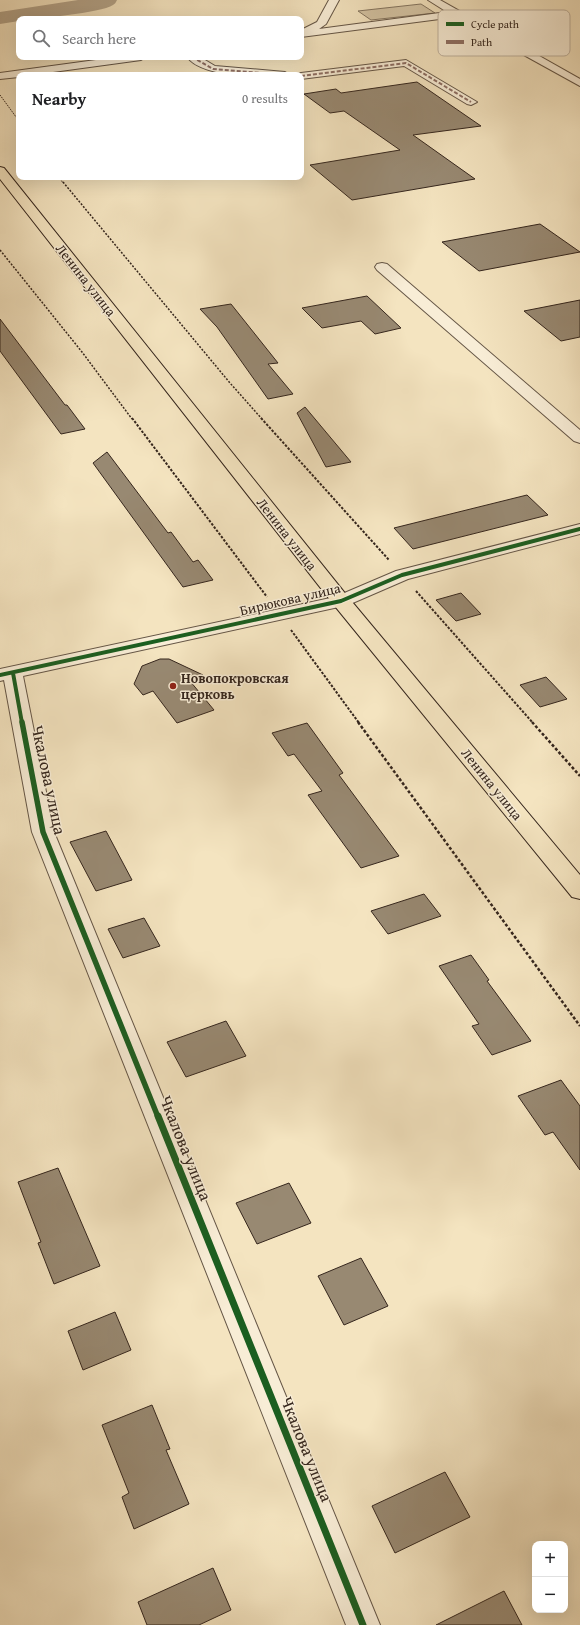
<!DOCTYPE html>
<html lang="en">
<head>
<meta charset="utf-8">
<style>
  body { margin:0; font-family:"Gentium Book Plus",serif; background:#f2f2f2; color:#202124 }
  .controls { position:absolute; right:12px; bottom:12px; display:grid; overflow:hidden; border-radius:8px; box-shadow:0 4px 16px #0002 }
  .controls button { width:36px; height:36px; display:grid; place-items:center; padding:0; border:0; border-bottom:1px solid #e0e0e0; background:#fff; color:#202124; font:20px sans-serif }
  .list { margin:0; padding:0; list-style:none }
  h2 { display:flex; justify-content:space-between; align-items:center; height:52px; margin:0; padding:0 16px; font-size:17px }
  h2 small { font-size:13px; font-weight:400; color:#757577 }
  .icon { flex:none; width:22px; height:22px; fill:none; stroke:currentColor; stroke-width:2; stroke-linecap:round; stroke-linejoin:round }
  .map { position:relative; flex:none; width:580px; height:1625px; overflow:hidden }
  .search { position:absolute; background:#fff; box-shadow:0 4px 16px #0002; left:16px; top:16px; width:288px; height:44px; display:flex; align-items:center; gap:10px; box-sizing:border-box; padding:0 14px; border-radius:8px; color:#757577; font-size:15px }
  .panel { position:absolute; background:#fff; box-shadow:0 4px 16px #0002; left:16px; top:72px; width:288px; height:108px; border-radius:8px }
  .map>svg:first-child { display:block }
</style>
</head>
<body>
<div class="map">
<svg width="580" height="1625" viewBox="0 0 580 1625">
  <rect width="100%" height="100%" fill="#f4e4c0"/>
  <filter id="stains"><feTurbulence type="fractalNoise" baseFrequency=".005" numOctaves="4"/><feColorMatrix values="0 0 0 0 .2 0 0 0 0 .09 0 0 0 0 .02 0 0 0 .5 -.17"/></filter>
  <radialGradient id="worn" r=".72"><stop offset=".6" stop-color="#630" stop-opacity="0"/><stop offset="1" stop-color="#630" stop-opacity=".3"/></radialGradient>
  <path fill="#d4c4a4" stroke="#847560" d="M421,4L435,13L371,20L358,11Z"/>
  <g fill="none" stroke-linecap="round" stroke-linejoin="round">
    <path fill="#b3a389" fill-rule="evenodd" d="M78,0H117C116,2 115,4 113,5C101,13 36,19 19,19V21L0,24V12Z"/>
  </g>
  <path fill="#988972" stroke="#35261d" d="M417,82L481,126L413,135L475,179L352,200L310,165L400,150L344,111L330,113L304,94L336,89L341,93Z
    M540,224L580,252L479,271L442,242Z
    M367,296L401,328L375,334L361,321L322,328L302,308Z
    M580,300V337L561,341L524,311Z
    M231,304L278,363L268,364L293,394L268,399L217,327L200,309Z
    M0,319L65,405H67L85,429L61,434L0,351Z
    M305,407L351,462L326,467L297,413Z
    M107,452L168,533L171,532L193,562L198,560L213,580L183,587L93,463Z
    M527,495L548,515L413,549L394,528Z
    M461,593L481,614L456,621L436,600Z
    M160,659H169L203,675L190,681L214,710L177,723L153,691L143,695L134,684L142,666Z
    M546,677L567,699L540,707L520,685Z
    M307,723L343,773L339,775L399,856L361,868L308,795L322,791L294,754L288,756L272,733Z
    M106,831L132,880L96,891L70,842Z
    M424,894L441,916L388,934L371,911Z
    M144,918L160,946L123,958L108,929Z
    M471,955L489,980L487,981L531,1041L492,1055L472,1026L479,1024L439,966Z
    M226,1021L246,1056L186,1077L167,1042Z
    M561,1080L580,1106V1170L553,1132L545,1135L518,1096Z
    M58,1168L100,1266L54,1284L38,1243L41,1242L18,1182Z
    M289,1183L311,1223L257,1244L236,1203Z
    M361,1258L388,1306L344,1325L318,1276Z
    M115,1312L131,1350L83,1370L68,1331Z
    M152,1405L170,1449L166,1450L189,1504L134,1529L122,1497L129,1493L102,1425Z
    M445,1472L470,1517L395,1553L372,1506Z
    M213,1568L231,1610L199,1625H147L138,1602Z
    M504,1591L522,1625H436Z"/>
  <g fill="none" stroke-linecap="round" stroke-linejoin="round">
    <g stroke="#655646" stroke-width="2">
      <path id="minor" d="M329,0H339L326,24L319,29L447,12L428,0H440L580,79V86L455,17L301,37V30L317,22Z
        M118,57H146L141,60L31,75H19V77L0,79V73Z
        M187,57H200L215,66L285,72L290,75C264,75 205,80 187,57Z
        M406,60L477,102L471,105L467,104L404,66L301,79V75H296L301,73Z
        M382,263L387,264L580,430V443L574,441L377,270L375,267L377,264Z
        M580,524V534L408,579L348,605L23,676L54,832L380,1625H346L32,832L4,680L0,681V669L335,597L396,571Z"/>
    </g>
    <g stroke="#35261d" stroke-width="2">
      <path id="major" d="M0,167L4,168L348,597L580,875V899L572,897L334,605L0,179Z"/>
    </g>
    <path stroke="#35261d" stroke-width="1" stroke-dasharray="1.5 1" stroke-linecap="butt" d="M0,95L19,121
      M59,177L63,183"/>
    <path stroke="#35261d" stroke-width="1.5" stroke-dasharray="2 1.5" stroke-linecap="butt" d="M63,182L230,383L262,419
      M0,250L82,352L132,419"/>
    <path stroke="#35261d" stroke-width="2" stroke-dasharray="2.5 1.5" stroke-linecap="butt" d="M132,418L267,597
      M261,418L389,560
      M416,591L533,723
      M291,630L359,723"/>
    <path stroke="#35261d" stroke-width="2.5" stroke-dasharray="3 2" stroke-linecap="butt" d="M358,722L580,1026
      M532,722L580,776"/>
    <use href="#minor" fill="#f8edd6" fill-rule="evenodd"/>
    <use href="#major" fill="#f4e4c0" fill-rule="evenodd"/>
    <path stroke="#8d6e63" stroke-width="2" stroke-dasharray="4 2" stroke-linecap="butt" d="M192,57L213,69L285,75
      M301,76L406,63L471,102"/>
    <g stroke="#f8edd6" stroke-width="6">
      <path id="cycleway-far2" d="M13,673L22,723
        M0,675L341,601L402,575L580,529"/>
    </g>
    <g stroke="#f8edd6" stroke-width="8">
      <path id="cycleway-far1" d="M22,722L43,832L158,1117"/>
    </g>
    <g stroke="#f8edd6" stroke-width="10">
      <path id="cycleway" d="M158,1116L363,1625"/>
    </g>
    <use href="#cycleway-far2" stroke="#1b5e20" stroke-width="4"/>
    <use href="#cycleway-far1" stroke="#1b5e20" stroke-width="5.5"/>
    <use href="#cycleway" stroke="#1b5e20" stroke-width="7"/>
  </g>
  <circle fill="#8f2418" stroke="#f8edd6" stroke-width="1.5" cx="173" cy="686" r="4"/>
  <g text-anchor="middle" stroke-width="3" stroke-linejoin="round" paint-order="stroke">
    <g font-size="14" fill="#35261d" stroke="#f8edd6">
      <text transform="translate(86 280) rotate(52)" y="5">Ленина улица</text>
      <text transform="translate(287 534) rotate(52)" y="5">Ленина улица</text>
      <text transform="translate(290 599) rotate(-13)" y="5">Бирюкова улица</text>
      <text transform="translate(492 784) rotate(51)" y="5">Ленина улица</text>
    </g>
    <g font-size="14" font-weight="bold" fill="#35261d" stroke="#f8edd6" text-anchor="start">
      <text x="181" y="683">Новопокровская<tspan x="181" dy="16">церковь</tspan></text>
    </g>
    <g font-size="17" fill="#35261d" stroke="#f8edd6">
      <text transform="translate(49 780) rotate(78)" y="6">Чкалова улица</text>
      <text transform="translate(186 1148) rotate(68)" y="6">Чкалова улица</text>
      <text transform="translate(307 1449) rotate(68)" y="6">Чкалова улица</text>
    </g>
  </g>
  <rect x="438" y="10" width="132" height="46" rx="6" fill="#f8edd6" stroke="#beb19e" stroke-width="1"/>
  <rect x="446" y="22" width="18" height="4" fill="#1b5e20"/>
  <rect x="446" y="40" width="18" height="4" fill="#8d6e63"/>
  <g font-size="11" fill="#35261d">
    <text x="471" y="28">Cycle path</text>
    <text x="471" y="46">Path</text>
  </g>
  <rect width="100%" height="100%" filter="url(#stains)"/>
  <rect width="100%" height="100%" fill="url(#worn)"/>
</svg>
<div class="controls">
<button>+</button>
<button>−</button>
</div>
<div class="search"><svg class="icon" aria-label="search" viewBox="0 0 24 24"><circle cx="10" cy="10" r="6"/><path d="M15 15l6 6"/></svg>Search here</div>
<section class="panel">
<h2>Nearby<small>0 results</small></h2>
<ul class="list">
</ul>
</section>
</div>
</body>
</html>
